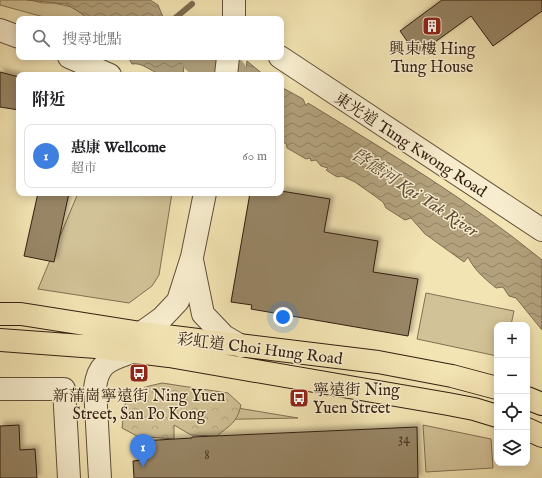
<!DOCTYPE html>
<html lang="zh-TW">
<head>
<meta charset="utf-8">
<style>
  body { margin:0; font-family:"IM FELL English","Noto Serif TC",serif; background:#f6f6f6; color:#202124 }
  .controls { position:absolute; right:12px; bottom:12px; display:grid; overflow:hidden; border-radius:8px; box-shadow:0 2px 10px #0003 }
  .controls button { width:36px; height:36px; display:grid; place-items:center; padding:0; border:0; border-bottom:1px solid #e0e0e0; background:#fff; color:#202124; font:20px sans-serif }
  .you { position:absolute; left:283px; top:317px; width:14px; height:14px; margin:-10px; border:3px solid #fff; border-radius:50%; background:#1a73e8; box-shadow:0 0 0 6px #1a73e833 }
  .badge { display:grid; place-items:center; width:26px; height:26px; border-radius:50%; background:#111827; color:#fff; font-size:13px; font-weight:700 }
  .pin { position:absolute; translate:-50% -33px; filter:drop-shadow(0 1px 2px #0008) }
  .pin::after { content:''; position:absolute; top:21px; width:14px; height:12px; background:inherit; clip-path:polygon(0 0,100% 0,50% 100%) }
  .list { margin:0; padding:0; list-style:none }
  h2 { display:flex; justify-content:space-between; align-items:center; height:52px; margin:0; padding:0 16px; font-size:17px }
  h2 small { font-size:13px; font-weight:400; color:#757577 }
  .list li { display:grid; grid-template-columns:26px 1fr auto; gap:12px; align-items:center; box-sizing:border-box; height:64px; margin:0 8px 8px; padding:0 8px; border:1px solid #e0e0e0; border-radius:8px }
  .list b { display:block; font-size:15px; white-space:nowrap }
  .list p { margin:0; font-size:13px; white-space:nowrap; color:#757577 }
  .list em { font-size:13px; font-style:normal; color:#757577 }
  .icon { flex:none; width:22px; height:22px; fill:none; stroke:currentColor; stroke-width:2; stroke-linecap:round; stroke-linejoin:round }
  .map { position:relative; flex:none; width:542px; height:478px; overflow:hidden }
  .search { position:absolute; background:#fff; box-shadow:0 2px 10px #0003; left:16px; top:16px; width:268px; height:44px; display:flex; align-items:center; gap:10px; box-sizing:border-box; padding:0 14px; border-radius:8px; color:#757577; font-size:15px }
  .panel { position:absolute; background:#fff; box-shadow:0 2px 10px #0003; left:16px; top:72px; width:268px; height:124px; border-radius:8px }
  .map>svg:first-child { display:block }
</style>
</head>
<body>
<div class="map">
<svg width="542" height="478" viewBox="0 0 542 478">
  <defs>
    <pattern id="forest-crowns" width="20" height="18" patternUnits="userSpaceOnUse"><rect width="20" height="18" fill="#d2c297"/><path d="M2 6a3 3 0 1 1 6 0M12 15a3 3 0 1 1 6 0" fill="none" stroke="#b5a681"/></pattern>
    <pattern id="water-waves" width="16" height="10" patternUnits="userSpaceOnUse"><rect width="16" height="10" fill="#b2a17c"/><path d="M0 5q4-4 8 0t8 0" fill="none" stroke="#918364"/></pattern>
    <filter id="shadow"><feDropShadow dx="3.5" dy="-3.5" stdDeviation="2" flood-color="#0004"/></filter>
  </defs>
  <rect width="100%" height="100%" fill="#f3e4b3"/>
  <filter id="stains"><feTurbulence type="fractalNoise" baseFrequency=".005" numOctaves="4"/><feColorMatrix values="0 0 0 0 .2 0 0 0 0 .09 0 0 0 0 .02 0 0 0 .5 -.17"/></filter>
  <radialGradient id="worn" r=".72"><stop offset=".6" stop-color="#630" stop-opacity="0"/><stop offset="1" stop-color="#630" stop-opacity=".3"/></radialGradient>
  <path fill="#d2c297" stroke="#827054" d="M0,0H31L42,3H54L72,7L90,19H51L0,5Z
    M78,193H172L159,275L152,286L129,303L38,289Z
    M426,293L514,311L511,325H497V356L417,339Z
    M159,395L298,418L144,421Z
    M423,425L491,439L493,468L426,472Z"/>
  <path fill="url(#forest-crowns)" stroke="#827054" d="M162,383L228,393L241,405C237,423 230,425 217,436L191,435L174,425V439L137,436L122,428L125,404L145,387Z"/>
  <path fill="url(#water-waves)" stroke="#7f6d51" d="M27,0H150L158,5L163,17L168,19H87L81,13L66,4Z
    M128,57H185L183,75C176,75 166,76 160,74C150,71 142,62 132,64Z
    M247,61L264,75H245Z
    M281,87L303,99L306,106L308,103C388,152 469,200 542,260V330L516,298L509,296L503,287L496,288C484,278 475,271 468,257L464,262L425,234L411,218L405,220L386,208L383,202L355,182L342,176L337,177L326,170L328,168L321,166L316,160L311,161L310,158L306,159L287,148L286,143H281Z"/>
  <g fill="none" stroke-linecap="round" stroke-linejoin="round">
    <path stroke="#7f6d51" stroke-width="6" d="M174,19L192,4"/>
    <path stroke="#b2a17c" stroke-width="38" d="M200,57L229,75"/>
  </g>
  <path fill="#978565" stroke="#331e10" filter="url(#shadow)" d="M442,0H542V11L493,46L471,16L417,55L400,31Z
    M0,72L19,77V110L0,107Z
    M281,191L330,199L324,232L378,241L373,272L418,279L408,336L251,309L252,305L231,302L250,193H281Z
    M38,193H69L54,262L24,256Z
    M19,425L20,450L35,449L37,478H0V426Z
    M417,427L418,478H134L133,461L142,460L141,441L192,438V437Z"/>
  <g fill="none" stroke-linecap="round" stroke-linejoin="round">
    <g stroke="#635039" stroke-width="24">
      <path id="minor" d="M234,0V19
        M0,30L19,37
        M69,57L110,75
        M280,57L542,230
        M226,75L228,57
        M192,260L203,314L224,336L241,346
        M141,333L162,318L178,301L192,257L205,193
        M0,389H64L69,478
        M100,478L95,388C98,361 111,360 135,351"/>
    </g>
    <g stroke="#331e10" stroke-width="24">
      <path id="major" d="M0,314H21L141,333L378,362L452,376L497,388
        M0,340L96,347L169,356L448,404L474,409L497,416
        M527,398L542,404
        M527,429L542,436"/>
    </g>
    <use href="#minor" stroke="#f7edce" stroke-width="22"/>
    <use href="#major" stroke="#f3e4b3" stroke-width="22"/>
  </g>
  <defs>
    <g id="building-square" transform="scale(1)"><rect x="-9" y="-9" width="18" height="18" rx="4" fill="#8f2418" stroke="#f7edce"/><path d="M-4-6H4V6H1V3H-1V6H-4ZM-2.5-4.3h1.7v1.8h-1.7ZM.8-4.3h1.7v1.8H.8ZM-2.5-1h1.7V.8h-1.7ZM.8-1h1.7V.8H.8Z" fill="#fff"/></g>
    <g id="bus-square" transform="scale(1)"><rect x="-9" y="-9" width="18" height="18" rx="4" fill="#8f2418" stroke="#f7edce"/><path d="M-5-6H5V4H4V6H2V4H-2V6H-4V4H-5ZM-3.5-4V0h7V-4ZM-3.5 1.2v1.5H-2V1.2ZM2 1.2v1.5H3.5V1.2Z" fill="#fff"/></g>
  </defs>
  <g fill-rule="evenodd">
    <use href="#building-square" x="432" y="26"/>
    <use href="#bus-square" x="139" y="373"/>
    <use href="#bus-square" x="299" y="398"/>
  </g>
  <g text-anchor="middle" stroke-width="3" stroke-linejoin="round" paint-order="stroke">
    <g font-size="14" fill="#4c3825">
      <text x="404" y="443">34</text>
      <text x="207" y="459">8</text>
    </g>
    <g font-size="16" fill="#331e10" stroke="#f7edce">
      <text x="432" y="54">興東樓 Hing<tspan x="432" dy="18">Tung House</tspan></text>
      <text x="313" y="395" text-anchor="start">寧遠街 Ning<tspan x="313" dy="18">Yuen Street</tspan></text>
      <text x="139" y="401">新蒲崗寧遠街 Ning Yuen<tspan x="139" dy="18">Street, San Po Kong</tspan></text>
    </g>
    <g font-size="16" fill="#331e10" stroke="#f7edce">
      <text transform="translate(411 144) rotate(33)" y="6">東光道 Tung Kwong Road</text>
      <text transform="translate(260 348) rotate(7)" y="6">彩虹道 Choi Hung Road</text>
    </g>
    <g font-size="17" font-style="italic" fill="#5f4c36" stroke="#f7edce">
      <text transform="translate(415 192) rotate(33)" y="6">啓德河 Kai Tak River</text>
    </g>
  </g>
  <rect width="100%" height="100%" filter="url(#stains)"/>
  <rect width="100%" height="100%" fill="url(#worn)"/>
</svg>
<div class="controls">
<button>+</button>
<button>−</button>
<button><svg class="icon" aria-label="locate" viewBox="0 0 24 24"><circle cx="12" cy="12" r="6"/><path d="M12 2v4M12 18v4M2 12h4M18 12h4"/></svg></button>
<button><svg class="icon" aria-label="layers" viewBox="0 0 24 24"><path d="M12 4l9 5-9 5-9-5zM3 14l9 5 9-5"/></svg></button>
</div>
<div class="you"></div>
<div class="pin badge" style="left:143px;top:467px;background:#3f7fe0">1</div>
<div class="search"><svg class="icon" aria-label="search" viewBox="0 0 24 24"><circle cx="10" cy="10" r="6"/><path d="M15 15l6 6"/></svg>搜尋地點</div>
<section class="panel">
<h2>附近<small></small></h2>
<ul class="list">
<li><span class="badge" style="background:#3f7fe0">1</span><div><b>惠康 Wellcome</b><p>超市</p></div><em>60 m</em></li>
</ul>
</section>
</div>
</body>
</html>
